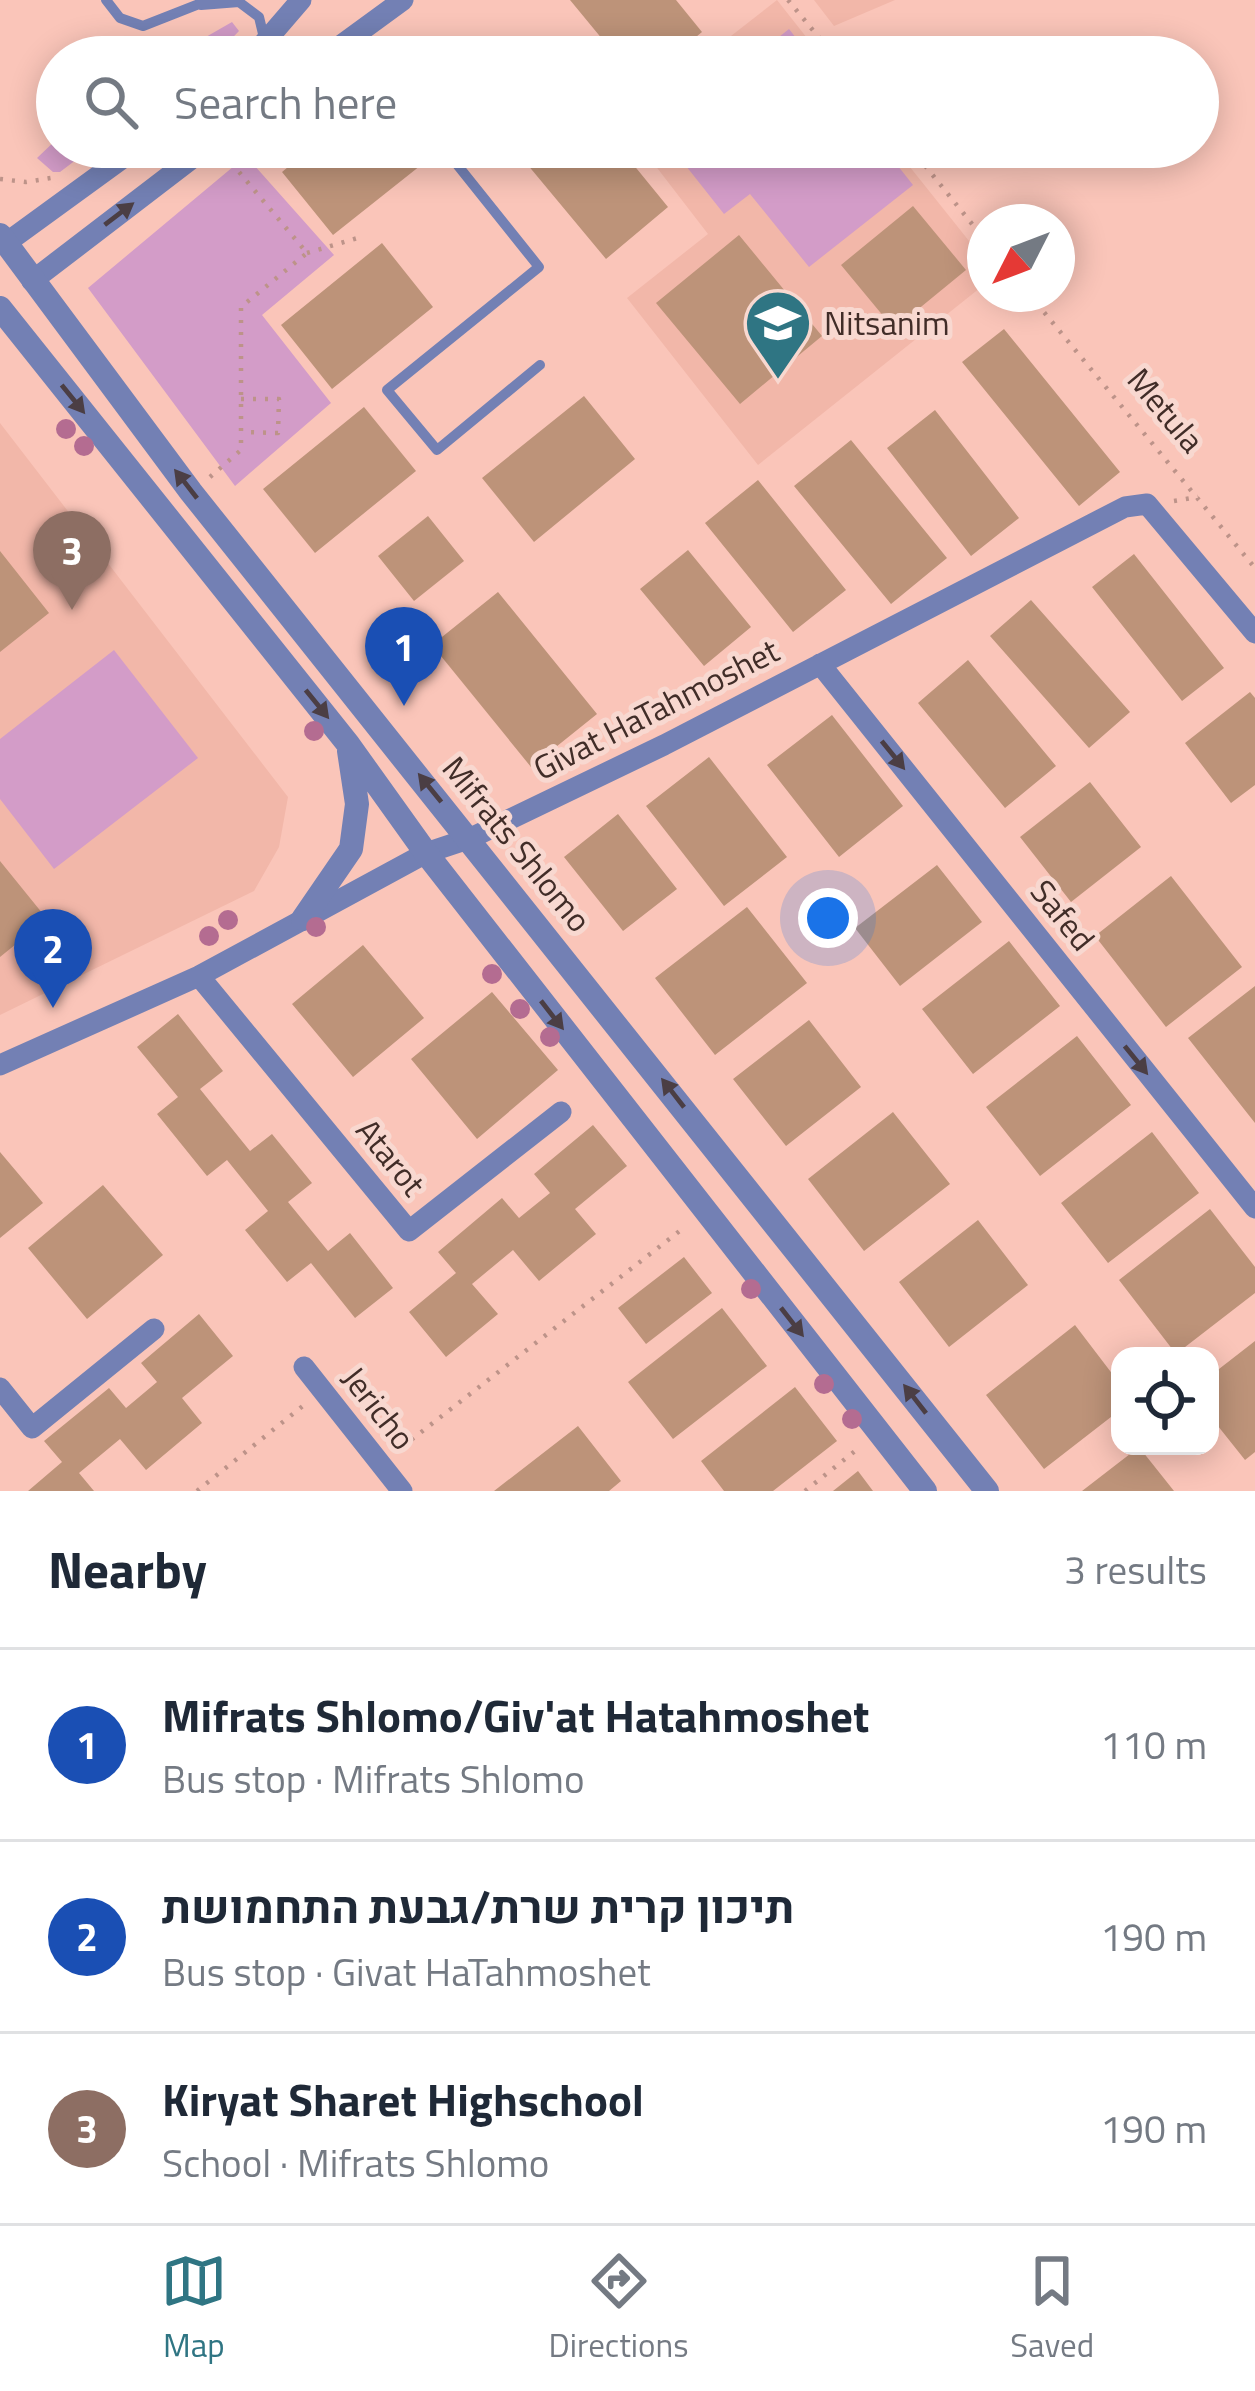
<!DOCTYPE html>
<html lang="en">
<head>
<meta charset="utf-8">
<style>
  body { margin:0; font-family:"Titillium Web",Heebo,sans-serif; background:#f6f6f7; color:#1f2937 }
  .controls { position:absolute; right:36px; bottom:36px; display:grid; overflow:hidden; border-radius:24px; box-shadow:0 6px 30px #0003 }
  .controls button { width:108px; height:108px; display:grid; place-items:center; padding:0; border:0; border-bottom:3px solid #e0e1e3; background:#fff; color:#1f2937; font:60px sans-serif }
  .compass { position:absolute; left:967px; top:204px; width:108px; height:108px; border-radius:50%; background:#fff; box-shadow:0 6px 30px #0003; rotate:228deg }
  .you { position:absolute; left:828px; top:918px; width:42px; height:42px; margin:-30px; border:9px solid #fff; border-radius:50%; background:#1a73e8; box-shadow:0 0 0 18px #1a73e833 }
  .badge { display:grid; place-items:center; width:78px; height:78px; border-radius:50%; background:#2f7583; color:#fff; font-size:39px; font-weight:700 }
  .pin { position:absolute; translate:-50% -99px; filter:drop-shadow(0 3px 6px #0008) }
  .pin::after { content:''; position:absolute; top:63px; width:42px; height:36px; background:inherit; clip-path:polygon(0 0,100% 0,50% 100%) }
  .list { margin:0; padding:0; list-style:none }
  h2 { display:flex; justify-content:space-between; align-items:center; height:156px; margin:0; padding:0 48px; font-size:51px }
  h2 small { font-size:39px; font-weight:400; color:#747a83 }
  .list li { display:grid; grid-template-columns:78px 1fr auto; gap:36px; align-items:center; box-sizing:border-box; height:192px; padding:0 48px; border-top:3px solid #e0e1e3 }
  .list b { display:block; font-size:45px; white-space:nowrap }
  .list p { margin:0; font-size:39px; white-space:nowrap; color:#747a83 }
  .list em { font-size:39px; font-style:normal; color:#747a83 }
  .icon { flex:none; width:66px; height:66px; fill:none; stroke:currentColor; stroke-width:2; stroke-linecap:round; stroke-linejoin:round }
  .map { position:relative; flex:none; width:1255px; height:1491px; overflow:hidden }
  .search { position:absolute; background:#fff; box-shadow:0 6px 30px #0003; left:36px; right:36px; top:36px; height:132px; display:flex; align-items:center; gap:30px; box-sizing:border-box; padding:0 42px; border-radius:66px; color:#747a83; font-size:45px }
  .sheet { height:732px; background:#fff }
  nav { display:flex; justify-content:space-around; align-items:center; box-sizing:border-box; height:168px; border-top:3px solid #e0e1e3; background:#fff; font-size:33px; color:#747a83 }
  nav a { display:grid; justify-items:center; gap:6px }
  nav .on { color:#2f7583 }
  .map>svg:first-child { display:block }
</style>
</head>
<body>
<div class="map">
<svg width="1255" height="1491" viewBox="0 0 1255 1491">
  <rect width="100%" height="100%" fill="#fac5b9"/>
  <path fill="#f2b7a9" d="M777,0L822,57H704Z
    M814,0H895L834,26Z
    M641,147H894L985,261V284L758,465L627,298L708,234Z
    M0,423L288,797L279,847L254,891L0,1015Z"/>
  <path fill="#d39cc8" d="M232,22L239,31L214,57H171Z
    M789,29L811,57H754Z
    M57,139V147H93L60,172H53L37,158Z
    M671,147H883L913,185L809,267L750,194L724,214Z
    M246,156L334,255L262,315L331,403L235,486L88,288Z
    M114,650L198,758L54,869L0,799V739Z"/>
  <path fill="#bd9379" d="M570,0H676L702,32L672,57H617Z
    M312,147H430L435,154L333,235L282,172Z
    M535,147H619L668,207L606,259L522,158Z
    M913,206L966,270L894,329L841,265Z
    M739,235L822,336L740,404L656,303Z
    M382,243L433,307L332,389L281,325Z
    M1004,329L1120,472L1079,506L962,362Z
    M584,396L635,459L534,542L482,478Z
    M364,407L416,471L315,553L263,489Z
    M935,410L1019,518L971,556L887,448Z
    M851,440L947,558L891,604L794,486Z
    M758,480L846,590L793,632L705,523Z
    M428,516L464,561L414,601L378,556Z
    M688,550L751,627L704,666L640,589Z
    M0,551L49,613L0,652Z
    M1134,554L1224,668L1182,701L1092,587Z
    M498,592L597,714L531,767L432,645Z
    M1031,600L1130,712L1089,748L990,636Z
    M968,660L1056,766L1005,808L918,703Z
    M1250,692L1255,698V785L1231,803L1185,743Z
    M832,715L903,806L839,857L767,765Z
    M709,757L787,857L724,906L646,806Z
    M1090,782L1141,847L1071,902L1020,837Z
    M618,814L677,889L623,931L564,857Z
    M0,861L47,919L0,957Z
    M937,865L982,922L900,986L855,928Z
    M1171,876L1242,967L1166,1027L1095,936Z
    M747,907L807,983L715,1055L655,978Z
    M1009,941L1060,1006L973,1074L922,1009Z
    M363,945L424,1018L353,1077L292,1004Z
    M1255,986V1123L1188,1038Z
    M492,992L558,1070L477,1139L411,1059Z
    M178,1014L223,1071L200,1089L250,1151L272,1134L312,1183L288,1202L328,1251L350,1233L393,1288L355,1318L311,1263L287,1282L245,1230L268,1211L227,1160L207,1176L157,1114L178,1097L137,1047Z
    M809,1020L861,1087L786,1146L733,1079Z
    M1077,1036L1131,1105L1040,1176L986,1107Z
    M893,1112L950,1184L864,1251L808,1179Z
    M593,1125L627,1166L575,1209L596,1234L539,1281L513,1250L472,1284L498,1314L446,1357L409,1312L456,1273L438,1252L502,1198L519,1218L550,1193L534,1174Z
    M1152,1132L1199,1193L1108,1263L1061,1203Z
    M0,1152L43,1203L0,1238Z
    M103,1185L163,1255L87,1319L28,1248Z
    M1210,1209L1255,1267V1293L1176,1354L1119,1280Z
    M978,1220L1028,1285L949,1347L899,1282Z
    M684,1257L712,1293L646,1344L618,1308Z
    M722,1308L767,1366L673,1439L628,1382Z
    M199,1314L233,1356L182,1398L202,1423L146,1470L120,1439L79,1473L94,1491H28L62,1462L44,1441L109,1388L126,1408L157,1382L141,1363Z
    M1075,1325L1120,1384V1410L1044,1469L986,1395Z
    M1255,1341V1452L1245,1460L1210,1416V1376Z
    M795,1387L837,1441L773,1491H724L701,1461Z
    M578,1426L621,1481L609,1491H494Z
    M1139,1447L1174,1491H1082Z
    M858,1471L873,1491H833Z"/>
  <g fill="none" stroke-linecap="round" stroke-linejoin="round">
    <path stroke="#bd9389" stroke-width="4.5" stroke-dasharray="3 9" stroke-linecap="butt" d="M788,0L835,57
      M910,147L985,240
      M0,179L26,182L51,178
      M307,253L361,237
      M1029,294L1255,568
      M241,399H279L278,433L242,432
      M210,477L241,450V307L307,253L229,160
      M1174,501L1198,497
      M402,1447L686,1226
      M197,1491L304,1405
      M805,1491L860,1447"/>
    <path stroke="#7380b4" stroke-width="10" d="M106,0L120,18L143,26L209,0
      M201,5L239,2L259,17L265,42
      M354,35L371,57
      M443,147L539,267L387,390L437,450L540,365"/>
    <path stroke="#7380b4" stroke-width="21" d="M252,57L301,0
      M325,57L403,0
      M6,243L138,147
      M32,281L207,147
      M820,664L1255,1208
      M199,976L409,1231L561,1112
      M0,1065L199,976L426,853L471,838L664,745L1125,507L1147,504L1255,633
      M304,1367L402,1491
      M0,1388L32,1428L154,1329"/>
    <path stroke="#7380b4" stroke-width="24" d="M0,235L191,492L987,1491
      M0,308L348,744L426,853L925,1491
      M303,919L351,849L357,804L349,751"/>
  </g>
  <g fill="#b46c91">
    <circle cx="66" cy="429" r="10"/>
    <circle cx="84" cy="446" r="10"/>
    <circle cx="314" cy="731" r="10"/>
    <circle cx="228" cy="920" r="10"/>
    <circle cx="316" cy="927" r="10"/>
    <circle cx="209" cy="936" r="10"/>
    <circle cx="492" cy="974" r="10"/>
    <circle cx="520" cy="1009" r="10"/>
    <circle cx="550" cy="1037" r="10"/>
    <circle cx="751" cy="1289" r="10"/>
    <circle cx="824" cy="1384" r="10"/>
    <circle cx="852" cy="1419" r="10"/>
  </g>
  <defs><path id="oneway-solid" d="M-6-.8H1V-3.2L6.5 0L1 3.2V.8H-6Z" transform="scale(3)"/></defs>
  <g fill="#4b3e44">
    <use href="#oneway-solid" transform="translate(119 214) rotate(-37)"/>
    <use href="#oneway-solid" transform="translate(73 399) rotate(51)"/>
    <use href="#oneway-solid" transform="translate(186 484) rotate(-128)"/>
    <use href="#oneway-solid" transform="translate(317 704) rotate(51)"/>
    <use href="#oneway-solid" transform="translate(893 755) rotate(51)"/>
    <use href="#oneway-solid" transform="translate(430 788) rotate(-129)"/>
    <use href="#oneway-solid" transform="translate(552 1015) rotate(52)"/>
    <use href="#oneway-solid" transform="translate(1136 1060) rotate(51)"/>
    <use href="#oneway-solid" transform="translate(673 1093) rotate(-128)"/>
    <use href="#oneway-solid" transform="translate(792 1322) rotate(52)"/>
    <use href="#oneway-solid" transform="translate(915 1399) rotate(-128)"/>
  </g>
  <defs>
    <g id="school-pin" transform="scale(3.45)"><path d="M0 17L-7.5 6A9.5 9.5 0 1 1 7.5 6Z" fill="#2f7583" stroke="#f8d8d0"/><path d="M0-5L7-2L0 1L-7-2ZM-4 1L0 2.5L4 1V4Q0 6-4 4Z" fill="#fff"/></g>
  </defs>
  <g fill-rule="evenodd">
    <use href="#school-pin" x="778" y="323"/>
  </g>
  <g text-anchor="middle" stroke-width="10" stroke-linejoin="round" paint-order="stroke">
    <g font-size="33" fill="#412d28" stroke="#f8d8d0" text-anchor="start">
      <text x="824" y="335">Nitsanim</text>
    </g>
    <g font-size="33" fill="#412d28" stroke="#f8d8d0">
      <text transform="translate(1166 410) rotate(50)" y="12">Metula</text>
      <text transform="translate(656 709) rotate(-27)" y="12">Givat HaTahmoshet</text>
      <text transform="translate(517 844) rotate(51)" y="12">Mifrats Shlomo</text>
      <text transform="translate(1063 915) rotate(51)" y="12">Safed</text>
      <text transform="translate(391 1157) rotate(51)" y="12">Atarot</text>
      <text transform="translate(379 1408) rotate(52)" y="12">Jericho</text>
    </g>
  </g>
</svg>
<div class="controls">
<button><svg class="icon" aria-label="locate" viewBox="0 0 24 24"><circle cx="12" cy="12" r="6"/><path d="M12 2v4M12 18v4M2 12h4M18 12h4"/></svg></button>
</div>
<svg class="compass" viewBox="-18 -18 36 36"><path d="M0-13l5 13h-10z" fill="#e53935"/><path d="M0 13l5-13h-10z" fill="#747a83"/></svg>
<div class="you"></div>
<div class="pin badge" style="left:404px;top:706px;background:#1a4fb4">1</div>
<div class="pin badge" style="left:53px;top:1008px;background:#1a4fb4">2</div>
<div class="pin badge" style="left:72px;top:610px;background:#8d6e63">3</div>
<div class="search"><svg class="icon" aria-label="search" viewBox="0 0 24 24"><circle cx="10" cy="10" r="6"/><path d="M15 15l6 6"/></svg>Search here</div>
</div>
<section class="sheet">
<h2>Nearby<small>3 results</small></h2>
<ul class="list">
<li><span class="badge" style="background:#1a4fb4">1</span><div><b>Mifrats Shlomo/Giv'at Hatahmoshet</b><p>Bus stop · Mifrats Shlomo</p></div><em>110 m</em></li>
<li><span class="badge" style="background:#1a4fb4">2</span><div><b>תיכון קרית שרת/גבעת התחמושת</b><p>Bus stop · Givat HaTahmoshet</p></div><em>190 m</em></li>
<li><span class="badge" style="background:#8d6e63">3</span><div><b>Kiryat Sharet Highschool</b><p>School · Mifrats Shlomo</p></div><em>190 m</em></li>
</ul>
</section>
<nav>
<a class="on"><svg class="icon" aria-label="map" viewBox="0 0 24 24"><path d="M3 6l6-2 6 2 6-2v14l-6 2-6-2-6 2zM9 4v14M15 6v14"/></svg>Map</a>
<a><svg class="icon" aria-label="directions" viewBox="0 0 24 24"><path d="M12 3l9 9-9 9-9-9zM9 14v-3h6M13 9l2 2-2 2"/></svg>Directions</a>
<a><svg class="icon" aria-label="saved" viewBox="0 0 24 24"><path d="M7 4h10v16l-5-4-5 4z"/></svg>Saved</a>
</nav>
</body>
</html>
